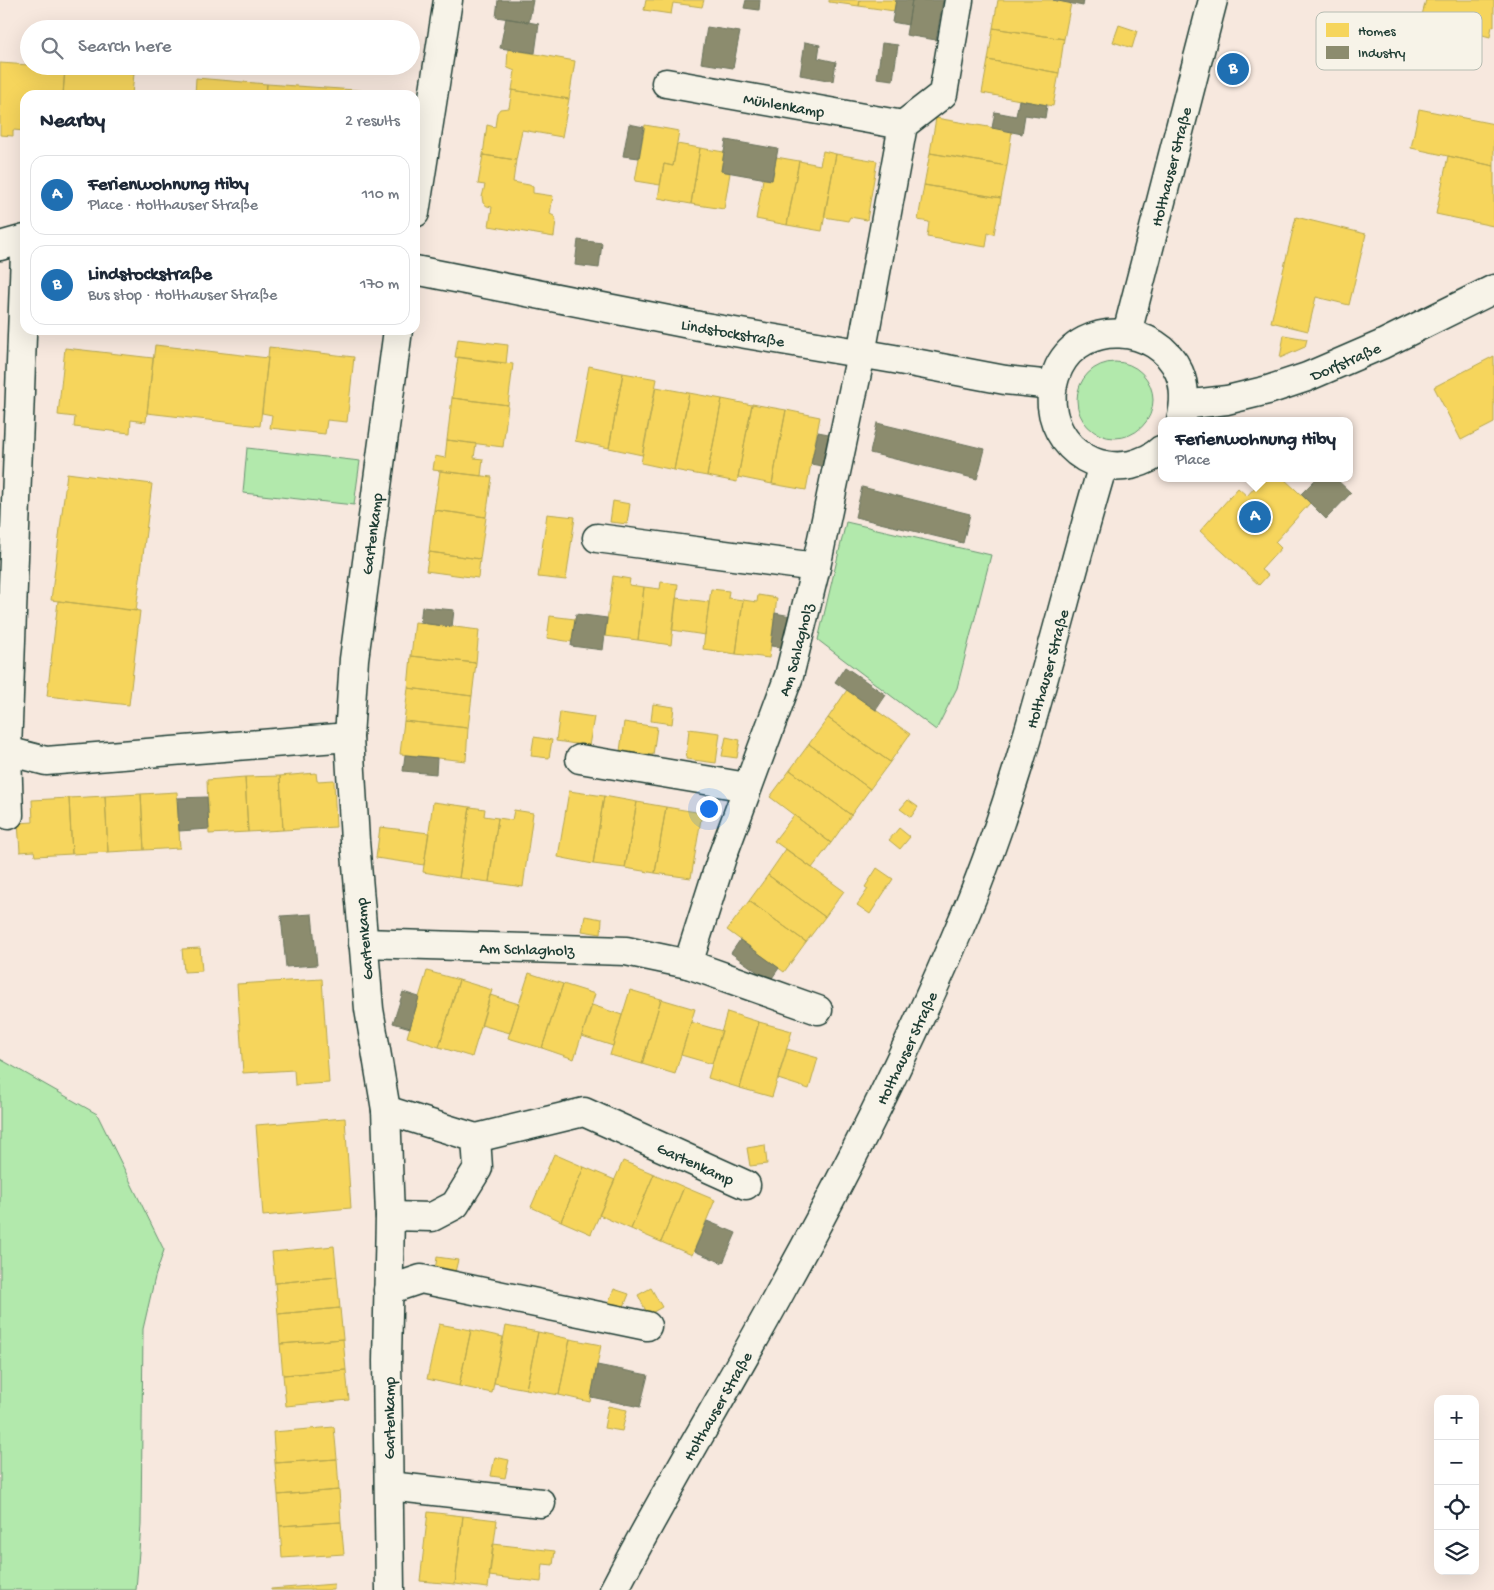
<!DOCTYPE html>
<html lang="en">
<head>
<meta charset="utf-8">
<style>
  body { margin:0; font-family:"Gochi Hand",sans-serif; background:#f6f6f7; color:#1f2937 }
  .controls { position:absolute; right:15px; bottom:15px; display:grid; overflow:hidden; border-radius:10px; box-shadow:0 5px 20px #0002 }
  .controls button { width:45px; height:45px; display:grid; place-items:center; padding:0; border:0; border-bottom:1px solid #e0e1e3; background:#fff; color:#1f2937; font:25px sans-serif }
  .you { position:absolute; left:708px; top:808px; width:18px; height:18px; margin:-12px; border:4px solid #fff; border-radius:50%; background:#1a73e8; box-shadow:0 0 0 8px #1a73e833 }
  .badge { display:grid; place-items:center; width:32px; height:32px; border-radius:50%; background:#1f6fb2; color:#fff; font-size:16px; font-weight:700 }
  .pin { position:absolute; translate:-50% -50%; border:2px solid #fff; box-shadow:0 1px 5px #0006 }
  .popup { position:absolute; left:1158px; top:417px; width:195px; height:65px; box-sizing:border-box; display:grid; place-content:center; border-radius:10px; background:#fff; filter:drop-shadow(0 1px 4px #0005); font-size:16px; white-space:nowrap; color:#747a83 }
  .popup b { font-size:19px; color:#1f2937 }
  .popup::after { content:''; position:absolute; left:50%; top:100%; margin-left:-10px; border:10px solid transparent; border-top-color:#fff }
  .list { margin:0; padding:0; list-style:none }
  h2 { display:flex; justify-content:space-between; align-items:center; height:65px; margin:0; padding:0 20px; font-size:21px }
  h2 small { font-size:16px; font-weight:400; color:#747a83 }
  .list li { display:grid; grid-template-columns:32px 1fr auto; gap:15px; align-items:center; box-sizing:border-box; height:80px; margin:0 10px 10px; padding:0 10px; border:1px solid #e0e1e3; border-radius:15px }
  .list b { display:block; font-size:19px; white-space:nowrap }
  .list p { margin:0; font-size:16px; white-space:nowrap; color:#747a83 }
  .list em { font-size:16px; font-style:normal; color:#747a83 }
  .icon { flex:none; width:28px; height:28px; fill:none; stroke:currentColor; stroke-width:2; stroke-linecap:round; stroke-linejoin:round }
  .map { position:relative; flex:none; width:1494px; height:1590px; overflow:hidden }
  .search { position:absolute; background:#fff; box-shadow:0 5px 20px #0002; left:20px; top:20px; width:400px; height:55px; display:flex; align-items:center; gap:12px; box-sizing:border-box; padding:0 18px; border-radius:28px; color:#747a83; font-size:19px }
  .panel { position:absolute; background:#fff; box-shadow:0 5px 20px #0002; left:20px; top:90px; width:400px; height:245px; border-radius:15px }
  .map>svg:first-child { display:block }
</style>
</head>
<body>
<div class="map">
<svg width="1494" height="1590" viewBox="0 0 1494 1590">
  <rect width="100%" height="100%" fill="#f7e8de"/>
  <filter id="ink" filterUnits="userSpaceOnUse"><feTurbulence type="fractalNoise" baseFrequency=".02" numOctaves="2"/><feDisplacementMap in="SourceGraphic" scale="10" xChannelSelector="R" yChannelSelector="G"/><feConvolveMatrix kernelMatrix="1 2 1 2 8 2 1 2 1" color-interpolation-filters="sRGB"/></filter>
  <g filter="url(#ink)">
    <path fill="#b2e9ac" stroke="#689370" d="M1077 400a38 38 0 1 1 76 0a38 38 0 1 1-76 0Z
      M247,448L360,461L354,505L243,493Z
      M846,522L991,555L957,688L936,730L818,640Z
      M0,1059L97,1114L164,1250L155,1277L143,1329L141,1525L136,1590H0Z"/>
    <path fill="#f6d55c" stroke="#b6a750" d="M646,0H704L702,7L673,3L671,14L644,10Z
      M829,0H860L859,6L829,2Z
      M860,0H896L894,11L859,6Z
      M998,0H1053L1071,3L1064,39L993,28Z
      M1426,0H1494V27L1492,26L1490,37L1421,19Z
      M1119,25L1137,31L1132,48L1113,42Z
      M993,28L1064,39L1059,73L988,60Z
      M508,49L575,61L569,99L512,90L515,71L508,68L507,66Z
      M988,60L1059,73L1053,106L982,93Z
      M0,63L29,65V66L65,68L63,95H25V131L13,130V136L0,135Z
      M65,68L134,73L132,95H63Z
      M196,78L267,84L266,95H195Z
      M267,84L370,91V95H266Z
      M512,90L569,99L562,137L522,130L516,160L483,155L487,125L495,127L497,113L500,109L509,108Z
      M1419,109L1494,124V166L1411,148Z
      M936,118L1012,131L1007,166L930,153Z
      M645,125L679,131L673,166L664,164L660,185L635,181Z
      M677,144L700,148L691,204L658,198L664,164L673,166Z
      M700,148L724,152L721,171L730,173L724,209L691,204Z
      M823,151L836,154L822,231L787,225L799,161L820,165Z
      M930,153L1007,166L1001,198L924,185Z
      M836,154L877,161L867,220L850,217L848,221L824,217Z
      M483,155L516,160L513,182L529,185L533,187V193L553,196L550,214L554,216L556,220L554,237L489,226L492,207L487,206L483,203L482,197L485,185L478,184Z
      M1448,156L1494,166V219L1493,226L1436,214Z
      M776,157L799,161L787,225L756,219L763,179L772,180Z
      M924,185L1001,198L994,234L988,233L986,247L927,237L929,222L918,220Z
      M1296,217L1366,234L1349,305L1316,297L1308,331L1271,322Z
      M1284,335L1307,339L1305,347L1280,358Z
      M458,339L508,345L506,364L455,357Z
      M155,345L268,358L260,426L147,413Z
      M269,347L354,357L347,422L327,420L325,434L270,428L272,415L262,413Z
      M65,348L153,358L146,422L131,420L130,433L74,427L75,417L58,415Z
      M1494,356V423L1461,440L1434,387Z
      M458,357L513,364L508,405L452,398Z
      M589,366L623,373L609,448L575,441Z
      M623,373L657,379L642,455L609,448Z
      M656,387L689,393L674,470L641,463Z
      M689,393L722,399L707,476L674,470Z
      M452,398L508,405L503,447L447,440Z
      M722,399L752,405L737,482L707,476Z
      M752,404L786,410L772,484L738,477Z
      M786,410L820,417L806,490L772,484Z
      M447,440L476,444L474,458L483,459L481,476L433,470L435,456L445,458Z
      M440,471L492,477L486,517L434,510Z
      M67,473L152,484L136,611L51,600Z
      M1263,478H1283L1310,503L1275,542L1281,548L1261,570L1268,575L1259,585L1200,531L1238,488L1247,496Z
      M613,501L630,504L627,524L610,522Z
      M434,510L486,517L480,559L429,552Z
      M547,514L575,517L566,580L538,577Z
      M429,552L480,559L478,578L426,571Z
      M613,576L630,579L629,585L644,587L638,640L605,636Z
      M661,582L678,584L671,645L638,640L644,587L660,589Z
      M711,589L729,591L728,598L743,600L736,654L703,649Z
      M758,595L777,598L769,658L736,654L743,600L757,602Z
      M676,598L709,602L705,635L672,630Z
      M58,601L140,611L129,705L47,696Z
      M550,616L575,619L572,642L547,638Z
      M415,622L479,630L476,663L411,656Z
      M411,656L476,663L472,696L408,688Z
      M408,688L472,696L468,728L404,721Z
      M847,690L910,734L890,762L828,718Z
      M653,704L674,707L672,724L651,721Z
      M560,712L594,717L589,746L556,741Z
      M828,718L890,762L870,789L809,744Z
      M404,721L468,728L466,761L400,754Z
      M624,722L657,727L653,755L620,751Z
      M689,729L720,733L716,763L686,759Z
      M534,737L552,740L549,758L531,756Z
      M726,737L740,740L737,758L722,756Z
      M809,744L870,789L851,815L790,770Z
      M790,770L851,815L831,843L770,797Z
      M316,773L317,781L334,780L336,827L283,830L280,776Z
      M280,776L283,830L248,832L245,777Z
      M245,777L248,832L209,834L207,780Z
      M569,791L604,796L593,864L558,857Z
      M177,792L180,848L144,850L141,794Z
      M141,794L144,850L108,852L105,796Z
      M105,796L108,852L72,854L69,798Z
      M604,796L637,802L625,868L593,864Z
      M69,798L72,854L35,856L34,851L20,852L18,823L33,822L32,800Z
      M908,800L918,807L911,817L900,809Z
      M433,802L470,807L459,878L423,872Z
      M637,802L666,807L655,873L625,868Z
      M470,807L485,809L484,816L498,818L489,882L459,878Z
      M666,807L702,813L691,878L655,873Z
      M514,810L533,813L523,887L489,882L498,818L512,820Z
      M794,815L831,843L812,868L774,841Z
      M380,827L429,833L424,865L376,858Z
      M899,828L910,837L900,849L889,840Z
      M786,849L844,891L825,917L768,875Z
      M877,868L893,879L870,914L857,905L868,889L865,887Z
      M768,875L825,917L806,942L749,901Z
      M749,901L806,942L784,972L727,930Z
      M585,916L602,919L601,934L582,931Z
      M200,948L202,971L184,972L182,949Z
      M427,971L459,980L439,1047L407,1037Z
      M529,973L563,984L542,1048L508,1038Z
      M322,979L329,1083L295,1085L294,1070L243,1073L237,984Z
      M459,980L492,990L472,1057L439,1047Z
      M563,984L595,994L574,1059L542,1048Z
      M630,990L661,999L642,1064L610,1055Z
      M490,995L519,1004L510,1033L481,1025Z
      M661,999L695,1009L675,1074L642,1064Z
      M592,1005L622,1015L613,1046L582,1036Z
      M727,1012L759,1022L740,1088L708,1078Z
      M691,1022L722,1031L712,1064L681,1055Z
      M759,1022L792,1031L772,1097L740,1088Z
      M787,1049L818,1058L809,1089L778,1079Z
      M345,1118L351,1208L263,1216L256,1125Z
      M765,1145L767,1164L750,1166L747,1148Z
      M554,1154L584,1167L561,1221L531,1207Z
      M623,1161L654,1174L631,1229L599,1215Z
      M584,1167L615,1180L591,1234L561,1221Z
      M654,1174L684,1187L661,1242L631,1229Z
      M684,1187L715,1200L692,1255L661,1242Z
      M334,1246L337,1277L275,1283L272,1252Z
      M437,1257L458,1260L454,1276L435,1271Z
      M337,1277L340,1308L278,1314L275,1283Z
      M651,1288L662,1307L648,1315L638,1295Z
      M614,1289L629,1294L623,1309L608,1303Z
      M340,1308L343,1339L280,1344L278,1314Z
      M439,1324L471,1330L459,1386L427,1379Z
      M506,1326L538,1332L526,1389L494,1383Z
      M471,1330L503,1337L492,1393L459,1386Z
      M538,1332L570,1339L559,1395L526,1389Z
      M343,1339L346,1370L283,1375L280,1344Z
      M570,1339L601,1345L590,1402L559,1395Z
      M346,1370L349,1400L286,1406L283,1375Z
      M608,1406L627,1410L622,1431L604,1428Z
      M334,1427L337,1459L275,1463L273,1432Z
      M495,1457L509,1460L505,1478L491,1476Z
      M337,1459L339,1490L278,1495L275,1463Z
      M339,1490L341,1522L280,1526L278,1495Z
      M428,1512L463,1516L455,1584L420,1581Z
      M463,1516L497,1520L488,1588L455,1584Z
      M341,1522L344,1554L282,1558L280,1526Z
      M493,1544L555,1551L553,1565L543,1564L541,1582L489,1576Z
      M334,1584V1590H271V1589Z"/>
    <path fill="#8c8c6e" stroke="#6b745d" d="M498,0H533L529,22L496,17Z
      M746,0H760L759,10L744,8Z
      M896,0H912L908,25L892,22Z
      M912,0H943L936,40L906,35Z
      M1053,0H1084L1083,6Z
      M506,18L539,24L535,53L500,48Z
      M707,27L740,32L733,68L701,63Z
      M805,42L820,45L818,58L836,62L833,81L800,75Z
      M882,43L898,45L893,80L877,78Z
      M1019,100L1047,105L1045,118L1025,115L1022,134L992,128L995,112L1016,116Z
      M629,124L644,127L639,158L623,156Z
      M726,140L778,149L772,180L721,171Z
      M578,240L602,243L599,268L575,265Z
      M877,423L985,449L977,479L870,453Z
      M818,432L834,435L827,467L811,464Z
      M1317,478H1335L1351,493L1326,519L1301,494Z
      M862,487L970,514L963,543L855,517Z
      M422,607L454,610L452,627L420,623Z
      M775,613L791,616L786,648L771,646Z
      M576,614L607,618L603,650L571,646Z
      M845,667L886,695L876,710L835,682Z
      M405,755L437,758L436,774L403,771Z
      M207,797L209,829L179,831L177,798Z
      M312,914L317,965L286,967L281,916Z
      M740,940L779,968L770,981L731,953Z
      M403,992L419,997L410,1028L393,1023Z
      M707,1221L736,1233L723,1263L694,1251Z
      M597,1365L648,1375L640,1407L591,1397Z"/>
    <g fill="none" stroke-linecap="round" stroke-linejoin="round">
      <g stroke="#1f3d34" stroke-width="31">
        <g id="minor">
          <path id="s1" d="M666,83L903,125"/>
          <path d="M415,213L448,0"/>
          <path d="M0,246L25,239"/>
          <path id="s2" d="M415,270L699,326L894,359L1005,380L1052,385"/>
          <path id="s3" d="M1184,405L1227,400L1268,390L1307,377L1381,345L1494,289"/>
          <path d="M597,538L816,567"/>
          <path d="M7,751L46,761L349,737"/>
          <path d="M580,759L747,787"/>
          <path d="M9,815L7,751L25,253"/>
          <path id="s4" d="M363,943L626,951L688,964L722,857L789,676L816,567L861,354L903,125L943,94L959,0"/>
          <path d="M688,964L818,1010"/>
          <path d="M386,1110L476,1138L478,1168L455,1205L432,1217L390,1216"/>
          <path id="s5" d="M476,1138L584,1112L746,1185"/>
          <path d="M388,1290L421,1279L647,1326"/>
          <path d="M389,1486L541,1503"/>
          <path id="s6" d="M390,1590L387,1361L390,1216L386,1110L369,1009L355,841L349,737L354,659L398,330"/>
        </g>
      </g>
      <g stroke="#1f3d34" stroke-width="31">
        <g id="tertiary">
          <path id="s7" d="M1127,333L1213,0"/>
          <path d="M1161,450C1153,458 1142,462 1131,465C1075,476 1034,418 1059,367C1083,319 1158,324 1179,372C1186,388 1185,404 1181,421"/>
          <path id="s8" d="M614,1590C667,1487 728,1389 783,1287C850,1166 912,1042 965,915C1026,770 1058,615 1103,465"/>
        </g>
      </g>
      <use href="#minor" stroke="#f7f3e8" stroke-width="28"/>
      <use href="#tertiary" stroke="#f7f3e8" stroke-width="28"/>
    </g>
  </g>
  <g text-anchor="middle" stroke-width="5" stroke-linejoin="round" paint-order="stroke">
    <g font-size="16" fill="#1f3d34" stroke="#f7f3e8">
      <text dy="6" stroke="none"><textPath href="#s1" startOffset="120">Mühlenkamp</textPath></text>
      <text dy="6" stroke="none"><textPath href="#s7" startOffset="172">Holthauser Straße</textPath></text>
      <text dy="6" stroke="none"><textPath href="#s2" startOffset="324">Lindstockstraße</textPath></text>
      <text dy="6" stroke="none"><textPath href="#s3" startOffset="168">Dorfstraße</textPath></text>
      <text dy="6" stroke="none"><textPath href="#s6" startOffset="1060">Gartenkamp</textPath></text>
      <text dy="6" stroke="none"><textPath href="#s4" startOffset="659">Am Schlagholz</textPath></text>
      <text dy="6" stroke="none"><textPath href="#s8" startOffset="1021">Holthauser Straße</textPath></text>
      <text transform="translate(363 939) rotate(-95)" y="6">Gartenkamp</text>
      <text dy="6" stroke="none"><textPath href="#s4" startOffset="164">Am Schlagholz</textPath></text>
      <text dy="6" stroke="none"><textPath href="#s8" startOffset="616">Holthauser Straße</textPath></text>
      <text dy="6" stroke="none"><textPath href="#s5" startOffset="234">Gartenkamp</textPath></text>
      <text dy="6" stroke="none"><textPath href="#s8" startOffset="211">Holthauser Straße</textPath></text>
      <text transform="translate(388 1418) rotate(-90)" y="6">Gartenkamp</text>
    </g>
  </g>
  <rect x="1316" y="12" width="166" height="58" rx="8" fill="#f7f3e8" stroke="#b6bcb2" stroke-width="1"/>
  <rect x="1326" y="23" width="23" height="14" fill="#f6d55c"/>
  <rect x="1326" y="46" width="23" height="13" fill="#8c8c6e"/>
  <g font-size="14" fill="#1f3d34">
    <text x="1358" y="35">Homes</text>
    <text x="1358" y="57">Industry</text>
  </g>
</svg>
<div class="controls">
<button>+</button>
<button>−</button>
<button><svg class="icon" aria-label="locate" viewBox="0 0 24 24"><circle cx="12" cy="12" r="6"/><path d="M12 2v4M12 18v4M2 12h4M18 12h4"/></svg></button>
<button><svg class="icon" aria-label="layers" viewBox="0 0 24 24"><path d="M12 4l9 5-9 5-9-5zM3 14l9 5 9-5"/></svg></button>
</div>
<div class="you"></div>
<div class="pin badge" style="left:1255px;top:517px">A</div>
<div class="popup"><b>Ferienwohnung Hiby</b>Place</div>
<div class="pin badge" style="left:1233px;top:69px">B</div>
<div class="search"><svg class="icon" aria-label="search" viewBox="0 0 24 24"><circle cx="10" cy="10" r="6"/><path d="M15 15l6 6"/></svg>Search here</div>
<section class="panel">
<h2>Nearby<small>2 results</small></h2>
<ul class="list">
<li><span class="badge">A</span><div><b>Ferienwohnung Hiby</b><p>Place · Holthauser Straße</p></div><em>110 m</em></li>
<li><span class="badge">B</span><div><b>Lindstockstraße</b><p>Bus stop · Holthauser Straße</p></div><em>170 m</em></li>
</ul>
</section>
</div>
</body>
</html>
